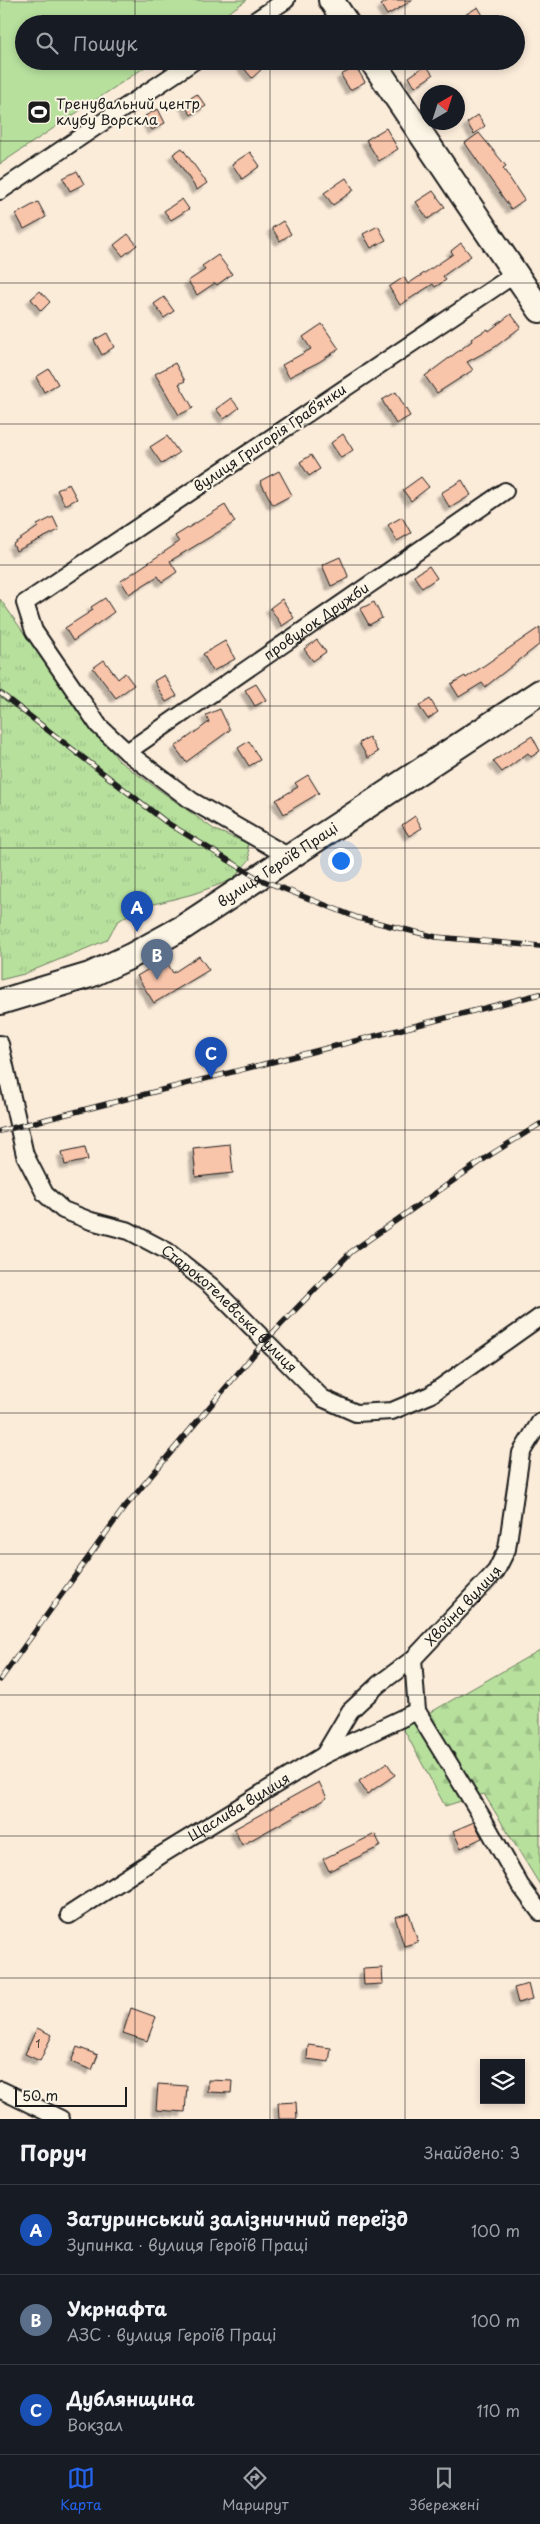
<!DOCTYPE html>
<html lang="uk">
<head>
<meta charset="utf-8">
<style>
  body { margin:0; font-family:"Playpen Sans",sans-serif; background:#20242c; color:#f1f3f6 }
  .controls { position:absolute; right:15px; bottom:15px; display:grid; overflow:hidden; border-radius:0px; box-shadow:0 2px 8px #0003 }
  .controls button { width:45px; height:45px; display:grid; place-items:center; padding:0; border:0; border-bottom:1px solid #363941; background:#171b24; color:#f1f3f6; font:25px sans-serif }
  .compass { position:absolute; left:420px; top:85px; width:45px; height:45px; border-radius:50%; background:#171b24; box-shadow:0 2px 8px #0003; rotate:39deg }
  .scale { position:absolute; left:15px; bottom:12px; width:112px; box-sizing:border-box; padding-left:5px; border:2px solid #1c1c1c; border-top:0; font-size:14px; line-height:18px; white-space:nowrap; color:#1c1c1c; -webkit-text-stroke:4px #fcf5e5; paint-order:stroke }
  .you { position:absolute; left:340px; top:860px; width:18px; height:18px; margin:-12px; border:4px solid #fff; border-radius:50%; background:#1a73e8; box-shadow:0 0 0 8px #1a73e833 }
  .badge { display:grid; place-items:center; width:32px; height:32px; border-radius:50%; background:#2563eb; color:#fff; font-size:16px; font-weight:700 }
  .pin { position:absolute; translate:-50% -41px; filter:drop-shadow(0 1px 2px #0008) }
  .pin::after { content:''; position:absolute; top:26px; width:18px; height:15px; background:inherit; clip-path:polygon(0 0,100% 0,50% 100%) }
  .list { margin:0; padding:0; list-style:none }
  h2 { display:flex; justify-content:space-between; align-items:center; height:65px; margin:0; padding:0 20px; font-size:21px }
  h2 small { font-size:16px; font-weight:400; color:#9ea1a6 }
  .list li { display:grid; grid-template-columns:32px 1fr auto; gap:15px; align-items:center; box-sizing:border-box; height:90px; padding:0 20px; border-top:1px solid #363941 }
  .list b { display:block; font-size:19px; white-space:nowrap }
  .list p { margin:0; font-size:16px; white-space:nowrap; color:#9ea1a6 }
  .list em { font-size:16px; font-style:normal; color:#9ea1a6 }
  .icon { flex:none; width:28px; height:28px; fill:none; stroke:currentColor; stroke-width:2; stroke-linecap:round; stroke-linejoin:round }
  .map { position:relative; flex:none; width:540px; height:2119px; overflow:hidden }
  .search { position:absolute; background:#171b24; box-shadow:0 2px 8px #0003; left:15px; right:15px; top:15px; height:55px; display:flex; align-items:center; gap:12px; box-sizing:border-box; padding:0 18px; border-radius:28px; color:#9ea1a6; font-size:19px }
  .sheet { height:335px; background:#171b24 }
  nav { display:flex; justify-content:space-around; align-items:center; box-sizing:border-box; height:70px; border-top:1px solid #363941; background:#171b24; font-size:14px; color:#9ea1a6 }
  nav a { display:grid; justify-items:center; gap:2px }
  nav .on { color:#2563eb }
  .map>svg:first-child { display:block }
</style>
</head>
<body>
<div class="map">
<svg width="540" height="2119" viewBox="0 0 540 2119">
  <defs>
    <pattern id="grass-tufts" width="24" height="20" patternUnits="userSpaceOnUse" patternTransform="scale(1.25)"><rect width="24" height="20" fill="#b7e09d"/><path d="M3 7l-1-3M5 7V3M7 7l1-3M15 17l-1-3M17 17v-4M19 17l1-3" fill="none" stroke="#9dc087"/></pattern>
    <pattern id="forest-firs" width="22" height="20" patternUnits="userSpaceOnUse" patternTransform="scale(1.25)"><rect width="22" height="20" fill="#b7e09d"/><path d="M5 1l3.5 6h-7zM16 11l3.5 6h-7z" fill="#9dc087"/></pattern>
    <filter id="shadow"><feDropShadow dx="-4.5" dy="4.5" stdDeviation="1" flood-color="#0004"/></filter>
  </defs>
  <rect width="100%" height="100%" fill="#fbebd9"/>
  <filter id="ink" filterUnits="userSpaceOnUse"><feTurbulence type="fractalNoise" baseFrequency=".02" numOctaves="2"/><feDisplacementMap in="SourceGraphic" scale="10" xChannelSelector="R" yChannelSelector="G"/><feConvolveMatrix kernelMatrix="1 2 1 2 8 2 1 2 1" color-interpolation-filters="sRGB"/></filter>
  <g filter="url(#ink)">
    <path fill="url(#grass-tufts)" stroke="#6a7e5c" d="M0,599L50,670L119,761L215,830L247,843L250,859L232,880L193,894L139,908L117,922L107,940L24,974L0,980Z"/>
    <path fill="url(#forest-firs)" stroke="#6a7e5c" d="M540,1650V1885L484,1794L445,1806L403,1728Z"/>
    <path fill="#b7e09d" stroke="#6a7e5c" d="M0,0H247L211,24H24V61H154L0,164Z"/>
    <path fill="#f8c4aa" stroke="#1c1c1c" filter="url(#shadow)" d="M389,0H413L387,15L381,5Z
      M478,7L488,24H450Z
      M248,61H254L261,70L252,78L242,66Z
      M426,65L433,75L415,87L409,77Z
      M356,67L365,82L350,90L341,75Z
      M197,94L206,106L191,115L183,103Z
      M158,109L165,123L152,130L145,116Z
      M478,115L485,126L474,134L467,123Z
      M386,128L398,149L379,161L366,140Z
      M479,133L506,166L503,168L524,200L511,209L465,143Z
      M182,148L207,183L197,190L173,154Z
      M250,152L260,166L242,179L232,164Z
      M77,171L84,184L70,191L63,178Z
      M346,178L354,190L333,205L324,193Z
      M433,191L445,207L428,219L416,202Z
      M182,199L189,209L171,220L164,211Z
      M38,202L46,217L24,229L16,214Z
      M283,221L291,234L280,241L272,228Z
      M378,226L386,240L371,248L363,234Z
      M128,234L137,245L123,256L114,245Z
      M461,243L471,256L443,276L446,280L435,287L433,284L400,305L389,287L404,277L408,284L453,254L451,251Z
      M218,255L232,274L217,285L215,283L197,295L188,281L205,270L202,266Z
      M40,291L50,302L41,311L31,299Z
      M164,297L174,311L164,318L154,304Z
      M511,314L521,327L495,347L467,362L473,370L437,393L425,376L472,341L471,339L488,329L489,331Z
      M322,324L339,349L319,362L289,377L282,365L311,349L303,337Z
      M107,333L114,347L102,355L94,340Z
      M175,363L185,381L179,384L193,408L179,415L155,374Z
      M49,369L58,384L44,392L36,377Z
      M396,392L410,416L396,424L382,400Z
      M231,398L239,408L224,419L216,409Z
      M343,434L353,450L341,458L331,443Z
      M167,436L179,453L162,464L150,447Z
      M311,455L320,469L309,476L300,462Z
      M279,471L292,495L273,505L260,481Z
      M421,477L429,487L411,501L403,490Z
      M462,480L471,495L450,508L441,493Z
      M69,484L77,499L65,505L57,490Z
      M225,505L235,522L170,561L177,572L162,582L158,576L129,594L121,581L179,542L175,536Z
      M53,517L59,530L16,551L13,544L38,527L37,525Z
      M402,517L411,533L397,541L388,525Z
      M340,557L349,578L331,586L322,565Z
      M429,566L437,578L422,588L414,576Z
      M105,598L114,612L73,641L65,628L93,610L91,607Z
      M282,599L294,618L282,626L270,608Z
      M374,602L382,618L369,625L360,609Z
      M540,627V644L485,687L482,683L459,697L451,684L465,676L466,678Z
      M317,640L326,652L313,661L304,649Z
      M225,641L235,659L213,671L203,654Z
      M104,660L118,679L125,673L134,685L116,698L93,668Z
      M164,675L177,696L166,702L154,681Z
      M256,684L266,700L255,706L245,690Z
      M430,699L438,712L428,719L419,706Z
      M220,709L230,730L186,762L175,747L209,722L206,715Z
      M532,736L540,751L531,757L528,753L502,772L493,761Z
      M369,737L378,752L368,758L359,743Z
      M249,741L260,760L249,766L238,748Z
      M308,775L319,793L284,814L276,800L298,787L295,783Z
      M415,816L422,828L409,836L402,825Z
      M199,956L209,970L154,1003L137,976L165,959L173,973Z
      M230,1144L233,1173L196,1177L193,1148Z
      M85,1147L88,1160L65,1165L62,1152Z
      M387,1763L395,1775L367,1794L359,1781Z
      M319,1782L327,1798L242,1845L234,1829Z
      M474,1822L482,1838L461,1848L453,1831Z
      M375,1834L381,1846L329,1871L323,1859Z
      M409,1913L418,1942L404,1946L395,1917Z
      M382,1968L383,1984L364,1985L363,1969Z
      M528,1984L532,1999L518,2003L514,1988Z
      M131,2008L156,2017L147,2041L123,2033Z
      M37,2028L52,2035L40,2061L25,2054Z
      M308,2045L331,2048L329,2062L307,2059Z
      M77,2047L98,2055L92,2070L71,2062Z
      M208,2080L232,2081L231,2093L208,2092Z
      M158,2084L187,2086L185,2112L156,2110Z
      M296,2102L297,2119H279L278,2103Z"/>
    <g fill="none" stroke-linecap="round" stroke-linejoin="round">
      <g stroke="#1c1c1c" stroke-width="20">
        <g id="street">
          <path d="M250,24L286,0"/>
          <path d="M0,191L194,61"/>
          <path id="s1" d="M127,752L505,491"/>
          <path d="M291,858L192,801L127,752L99,726L34,631L25,603L515,274"/>
          <path id="s2" d="M0,1044L25,1155L45,1194L63,1210L91,1221L129,1231L167,1251L211,1286L322,1398L356,1413L392,1411L430,1395L540,1317"/>
          <path d="M413,1659L417,1711L482,1817L520,1885L540,1912"/>
          <path id="s3" d="M324,1755L350,1711L379,1684L413,1659L496,1571L507,1549L521,1453L540,1422"/>
          <path id="s4" d="M69,1915L161,1855L324,1755L417,1711"/>
          <path d="M1,2090L61,2119"/>
        </g>
      </g>
      <g stroke="#1c1c1c" stroke-width="28">
        <g id="secondary">
          <path d="M331,0L347,24"/>
          <path d="M372,61L540,310"/>
          <path id="s5" d="M0,1002L90,975L131,956L182,928L540,692"/>
        </g>
      </g>
      <use href="#street" stroke="#fcf5e5" stroke-width="16"/>
      <use href="#secondary" stroke="#fcf5e5" stroke-width="24"/>
      <g stroke="#1c1c1c" stroke-width="5.5">
        <path id="rail" d="M0,693L166,822L259,879L358,918L436,937L540,946
          M0,1131L540,994
          M0,1680L124,1508L266,1340L351,1252L490,1155L540,1124"/>
      </g>
      <use href="#rail" stroke="#fcf5e5" stroke-width="4" stroke-dasharray="11" stroke-linecap="butt"/>
    </g>
  </g>
  <path fill="none" stroke="#1c1c1c" stroke-width="1" stroke-opacity="0.55" d="M135,0V24M270,0V24M405,0V24M135,61V2119M270,61V2119M405,61V2119M0,141H540M0,283H540M0,424H540M0,565H540M0,706H540M0,848H540M0,989H540M0,1130H540M0,1271H540M0,1413H540M0,1554H540M0,1695H540M0,1836H540M0,1978H540"/>
  <defs>
    <g id="stadium-square" transform="scale(1.25)"><rect x="-9" y="-9" width="18" height="18" rx="4" fill="#1c1c1c" stroke="#fcf5e5"/><path d="M0-5a6.5 5 0 1 0 0 10a6.5 5 0 1 0 0-10ZM-3.5-1.8h7v3.6h-7Z" fill="#fff"/></g>
  </defs>
  <g fill-rule="evenodd">
    <use href="#stadium-square" x="39" y="112"/>
  </g>
  <g text-anchor="middle" stroke-width="4" stroke-linejoin="round" paint-order="stroke">
    <g font-size="11" fill="#534640">
      <text x="38" y="2048">1</text>
    </g>
    <g font-size="14" fill="#1c1c1c" stroke="#fcf5e5" text-anchor="start">
      <text x="56" y="109">Тренувальний центр<tspan x="56" dy="16">клубу Ворскла</tspan></text>
    </g>
    <g font-size="14" fill="#1c1c1c" stroke="#fcf5e5">
      <text transform="translate(270 438) rotate(-34)" y="5">вулиця Григорія Грабʼянки</text>
      <text dy="5" stroke="none"><textPath href="#s1" startOffset="230">провулок Дружби</textPath></text>
      <text dy="5" stroke="none"><textPath href="#s5" startOffset="312">вулиця Героїв Праці</textPath></text>
      <text dy="5" stroke="none"><textPath href="#s2" startOffset="379">Старокотелевська вулиця</textPath></text>
      <text dy="5" stroke="none"><textPath href="#s3" startOffset="206">Хвойна вулиця</textPath></text>
      <text dy="5" stroke="none"><textPath href="#s4" startOffset="201">Щаслива вулиця</textPath></text>
    </g>
  </g>
</svg>
<div class="controls">
<button><svg class="icon" aria-label="layers" viewBox="0 0 24 24"><path d="M12 4l9 5-9 5-9-5zM3 14l9 5 9-5"/></svg></button>
</div>
<svg class="compass" viewBox="-18 -18 36 36"><path d="M0-13l5 13h-10z" fill="#e53935"/><path d="M0 13l5-13h-10z" fill="#9ea1a6"/></svg>
<div class="scale">50 m</div>
<div class="you"></div>
<div class="pin badge" style="left:137px;top:932px;background:#1a4fb4">A</div>
<div class="pin badge" style="left:157px;top:980px;background:#5c6f8a">B</div>
<div class="pin badge" style="left:211px;top:1078px;background:#1a4fb4">C</div>
<div class="search"><svg class="icon" aria-label="search" viewBox="0 0 24 24"><circle cx="10" cy="10" r="6"/><path d="M15 15l6 6"/></svg>Пошук</div>
</div>
<section class="sheet">
<h2>Поруч<small>Знайдено: 3</small></h2>
<ul class="list">
<li><span class="badge" style="background:#1a4fb4">A</span><div><b>Затуринський залізничний переїзд</b><p>Зупинка · вулиця Героїв Праці</p></div><em>100 m</em></li>
<li><span class="badge" style="background:#5c6f8a">B</span><div><b>Укрнафта</b><p>АЗС · вулиця Героїв Праці</p></div><em>100 m</em></li>
<li><span class="badge" style="background:#1a4fb4">C</span><div><b>Дублянщина</b><p>Вокзал</p></div><em>110 m</em></li>
</ul>
</section>
<nav>
<a class="on"><svg class="icon" aria-label="map" viewBox="0 0 24 24"><path d="M3 6l6-2 6 2 6-2v14l-6 2-6-2-6 2zM9 4v14M15 6v14"/></svg>Карта</a>
<a><svg class="icon" aria-label="directions" viewBox="0 0 24 24"><path d="M12 3l9 9-9 9-9-9zM9 14v-3h6M13 9l2 2-2 2"/></svg>Маршрут</a>
<a><svg class="icon" aria-label="saved" viewBox="0 0 24 24"><path d="M7 4h10v16l-5-4-5 4z"/></svg>Збережені</a>
</nav>
</body>
</html>
